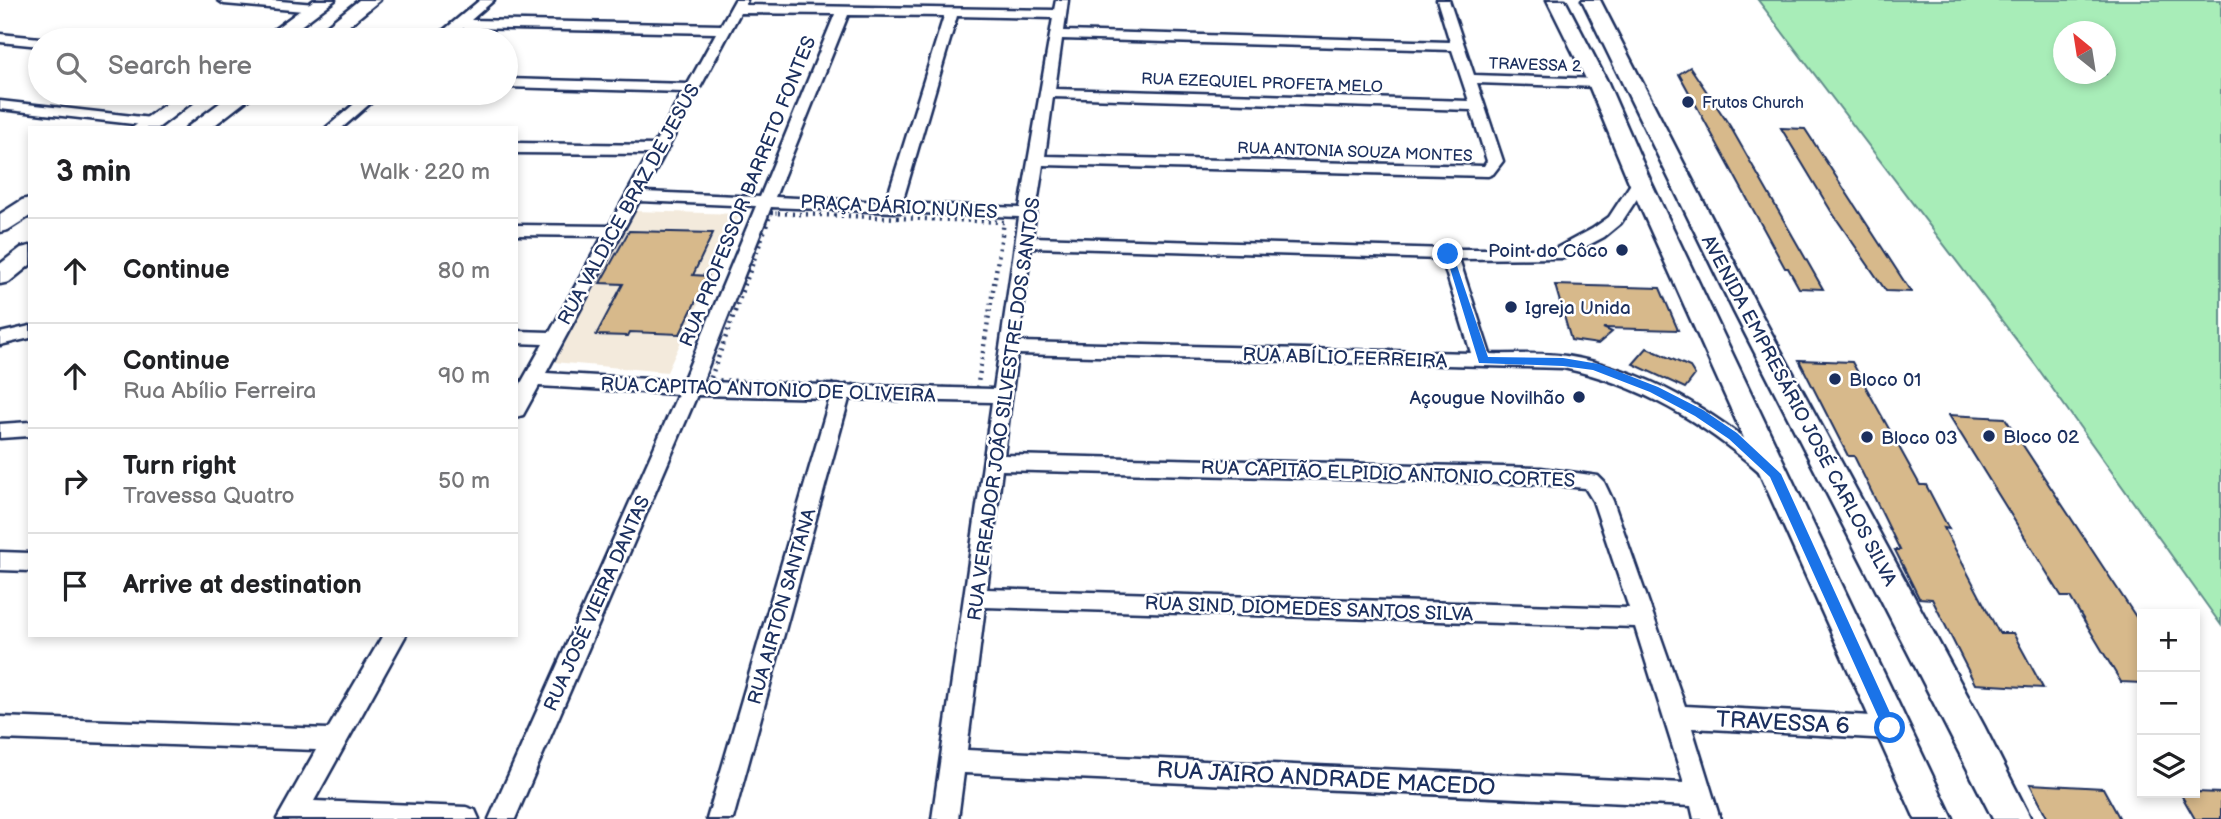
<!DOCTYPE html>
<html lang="en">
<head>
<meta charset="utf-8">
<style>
  body { margin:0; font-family:"Balsamiq Sans",sans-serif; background:#f2f2f2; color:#202124 }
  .controls { position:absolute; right:21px; bottom:21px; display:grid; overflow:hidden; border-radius:0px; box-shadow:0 4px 10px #0003 }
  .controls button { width:63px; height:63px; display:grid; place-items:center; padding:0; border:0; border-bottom:2px solid #e0e0e0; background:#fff; color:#202124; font:35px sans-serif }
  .compass { position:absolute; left:2053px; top:21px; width:63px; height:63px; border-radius:50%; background:#fff; box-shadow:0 4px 10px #0003; rotate:330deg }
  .stop { position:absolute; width:21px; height:21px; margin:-16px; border:5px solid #1a73e8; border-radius:50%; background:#fff }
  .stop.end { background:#1a73e8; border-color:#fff; box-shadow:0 2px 7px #0008 }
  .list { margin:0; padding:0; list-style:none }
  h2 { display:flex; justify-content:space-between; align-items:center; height:91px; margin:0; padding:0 28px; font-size:30px }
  h2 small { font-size:23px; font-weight:400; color:#757577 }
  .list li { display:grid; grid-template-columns:46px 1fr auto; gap:21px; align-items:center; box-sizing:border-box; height:105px; padding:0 28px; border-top:2px solid #e0e0e0 }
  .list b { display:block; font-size:26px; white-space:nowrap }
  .list p { margin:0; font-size:23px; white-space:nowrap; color:#757577 }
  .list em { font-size:23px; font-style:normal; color:#757577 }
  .icon { flex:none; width:38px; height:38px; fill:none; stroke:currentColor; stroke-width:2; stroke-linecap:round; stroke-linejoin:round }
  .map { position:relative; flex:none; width:2221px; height:819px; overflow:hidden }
  .search { position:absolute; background:#fff; box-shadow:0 4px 10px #0003; left:28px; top:28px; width:490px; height:77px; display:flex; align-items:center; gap:18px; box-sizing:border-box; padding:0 24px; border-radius:38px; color:#757577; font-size:26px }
  .panel { position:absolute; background:#fff; box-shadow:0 4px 10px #0003; left:28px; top:126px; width:490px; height:511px; border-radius:0px }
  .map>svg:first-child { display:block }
</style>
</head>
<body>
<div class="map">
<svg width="2221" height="819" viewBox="0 0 2221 819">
  <rect width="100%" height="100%" fill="#fff"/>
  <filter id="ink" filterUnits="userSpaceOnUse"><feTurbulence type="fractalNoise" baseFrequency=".0143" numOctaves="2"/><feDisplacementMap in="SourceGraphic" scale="14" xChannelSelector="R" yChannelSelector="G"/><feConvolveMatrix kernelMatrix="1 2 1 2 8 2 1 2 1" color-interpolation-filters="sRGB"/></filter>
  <g filter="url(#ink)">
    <path fill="#f3eadc" d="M633,211L740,214L667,372L553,362Z"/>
    <path fill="#a8edb8" stroke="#628e8b" stroke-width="2" fill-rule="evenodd" d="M1758,0H2221V625L2037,367ZM2064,32H2106V74H2064Z"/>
    <path fill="#d7b98b" stroke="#1b2f5e" stroke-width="2" d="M1690,67L1730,126L1823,289L1799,288L1788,268H1785L1679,74Z
      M1781,128L1805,129L1911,292L1886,291L1831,211Z
      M629,231L713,233L693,275L708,276L680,334L630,332L628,336L596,335L623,284L600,283Z
      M1555,285L1660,288L1678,330L1603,328L1612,332L1598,344L1571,340Z
      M1647,348L1690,367L1695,375L1685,388L1633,364Z
      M1799,360L1852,362L1920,485H1926L1949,529L1944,528L1999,633H2013L2043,688L1975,684L1932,599L1919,598L1895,550H1900L1854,456H1848Z
      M1949,415L2005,418L2142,626V683L2121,682L2070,597H2062Z
      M2030,784L2103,788L2120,819H2048Z
      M2195,792L2221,793V819H2195L2180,793Z"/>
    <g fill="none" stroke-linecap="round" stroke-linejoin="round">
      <g stroke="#1b2f5e" stroke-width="5">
        <path id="minor" d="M218,0H268L315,4L321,8L315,12L224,4Z
          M480,0H494L471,20L721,25L735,0H747L745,5L1054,10L1056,0H1068L1064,31L1450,42L1437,0H1449L1474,75L1598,79L1605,83L1598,87L1477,83L1503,161L1493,174L1488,176L1043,165L1032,237L1449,249H1555L1592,229L1609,217L1634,179H1646L1648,182L1621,223L1604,237L1564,258L1459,259L1490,354C1515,355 1541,352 1566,356C1646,369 1714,411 1775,463L1778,468L1775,473L1768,475L1761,473C1702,422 1640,384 1563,368L1017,354L1004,455L1541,468L1598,476L1604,482L1613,501L1685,706L1890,717L1899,720L1902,728L1899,736L1890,739L1692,728L1720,819H1694L1691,806L964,773L958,819H932L992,402L849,399L733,819H707L830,398L697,395L515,819H489L678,394L539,386L523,415L516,417V392L543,344L516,343V331L550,332L603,236L516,235V225L609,226L649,154L516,153V143L654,145L683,92L506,87V79L688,84L716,33L462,28L447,40H432ZM740,13L835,14L760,197L644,192ZM848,15L944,16L886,202L775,197ZM957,16L1053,18L1020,208L902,203ZM1062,39L1452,50L1469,101L1055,89ZM1053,97L1471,110L1487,161L1484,166L1045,156ZM639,201L756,206L683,381L546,373ZM771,207L1019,217L994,389L702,382ZM1031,247L1442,259L1471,353L1019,342ZM1002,470L1541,484L1585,488L1593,501L1629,608L987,589ZM985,607L1635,627L1684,783L967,750Z
          M0,34L40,38L46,40H40V46L0,42Z
          M367,93H382L342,128H326Z
          M0,101L151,118L158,122L151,126L0,109Z
          M30,326V338L0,345V333Z
          M30,422V436L0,438V424Z
          M0,552L30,553V571L0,570Z
          M383,635H406L314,801L466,807L475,810L479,819H277L316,750L0,739V717L328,729Z"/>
      </g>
      <g stroke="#1b2f5e" stroke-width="5">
        <path id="secondary" d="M314,0H335L282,40H260Z
          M359,0H380L331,40H309Z
          M1547,0H1565L1608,83L1651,182L1953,819H1915L1629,182L1588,83Z
          M1582,0H1600L1760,312L1984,726L2031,819H1993L1734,312Z
          M181,93H204L158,128H132Z
          M233,93H256L211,128H186Z
          M30,198V216L8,230L0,232V214L22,200Z
          M30,246V265L9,282L0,284V264L21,248Z"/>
      </g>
      <path stroke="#1b2f5e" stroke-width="3.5" stroke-dasharray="1 3.5" stroke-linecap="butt" d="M771,213H779"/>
      <path stroke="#1b2f5e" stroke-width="4.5" stroke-dasharray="2 5" stroke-linecap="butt" d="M771,213L1004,222L977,389L710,380Z"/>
      <use href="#minor" fill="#fff" fill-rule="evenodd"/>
      <use href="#secondary" fill="#fff" fill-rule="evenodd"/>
    </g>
  </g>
  <path fill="#1a73e8" d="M1445,252L1453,254L1488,357L1563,358L1599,364L1658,387L1703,410L1737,433L1781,474L1897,728L1895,732H1885L1770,477L1729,439L1695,416L1650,392L1593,370L1563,366L1479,363Z"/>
  <g fill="#1b2f5e" stroke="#fff" stroke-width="2.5">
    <circle cx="1688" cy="102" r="7"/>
    <circle cx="1622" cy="250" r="7"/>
    <circle cx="1511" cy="307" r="7"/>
    <circle cx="1835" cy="379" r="7"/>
    <circle cx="1579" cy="397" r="7"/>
    <circle cx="1989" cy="436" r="7"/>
    <circle cx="1867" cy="437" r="7"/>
  </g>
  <g text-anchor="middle" stroke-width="5" stroke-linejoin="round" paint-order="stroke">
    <g font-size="16" fill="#1b2f5e" stroke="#fff">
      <text transform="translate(1535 64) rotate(2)" y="6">TRAVESSA 2</text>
      <text transform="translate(1262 82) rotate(2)" y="6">RUA EZEQUIEL PROFETA MELO</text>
      <text transform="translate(1355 151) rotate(2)" y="6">RUA ANTONIA SOUZA MONTES</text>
    </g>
    <g font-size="16" fill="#1b2f5e" stroke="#fff" text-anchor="start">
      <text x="1702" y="108">Frutos Church</text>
    </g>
    <g font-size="19" fill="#1b2f5e" stroke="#fff">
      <text transform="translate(747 191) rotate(-68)" y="7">RUA PROFESSOR BARRETO FONTES</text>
      <text transform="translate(628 204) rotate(-61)" y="7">RUA VALDICE BRAZ DE JESUS</text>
      <text transform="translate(899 206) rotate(3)" y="7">PRAÇA DÁRIO NUNES</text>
      <text transform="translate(1345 357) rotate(2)" y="7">RUA ABÍLIO FERREIRA</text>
      <text transform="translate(768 389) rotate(2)" y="7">RUA CAPITAO ANTONIO DE OLIVEIRA</text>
      <text transform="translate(1003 409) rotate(-82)" y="7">RUA VEREADOR JOÃO SILVESTRE DOS SANTOS</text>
      <text transform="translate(1800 410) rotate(62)" y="7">AVENIDA EMPRESÁRIO JOSÉ CARLOS SILVA</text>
      <text transform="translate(1388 473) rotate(2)" y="7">RUA CAPITÃO ELPIDIO ANTONIO CORTES</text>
      <text transform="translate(596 603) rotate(-66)" y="7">RUA JOSÉ VIEIRA DANTAS</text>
      <text transform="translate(781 606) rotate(-74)" y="7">RUA AIRTON SANTANA</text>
      <text transform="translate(1309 608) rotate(2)" y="7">RUA SIND, DIOMEDES SANTOS SILVA</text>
    </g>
    <g font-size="19" fill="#1b2f5e" stroke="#fff" text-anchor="start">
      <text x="1608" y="257" text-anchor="end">Point do Côco</text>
      <text x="1525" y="314">Igreja Unida</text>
      <text x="1849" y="386">Bloco 01</text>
      <text x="1565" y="404" text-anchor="end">Açougue Novilhão</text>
      <text x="2003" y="443">Bloco 02</text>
      <text x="1881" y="444">Bloco 03</text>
    </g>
    <g font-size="23" fill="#1b2f5e" stroke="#fff">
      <text transform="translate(1783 722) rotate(3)" y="8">TRAVESSA 6</text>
      <text transform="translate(1326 778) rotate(3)" y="8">RUA JAIRO ANDRADE MACEDO</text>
    </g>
  </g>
</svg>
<div class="controls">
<button>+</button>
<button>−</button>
<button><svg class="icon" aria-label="layers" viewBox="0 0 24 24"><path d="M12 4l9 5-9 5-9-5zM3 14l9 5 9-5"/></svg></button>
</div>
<svg class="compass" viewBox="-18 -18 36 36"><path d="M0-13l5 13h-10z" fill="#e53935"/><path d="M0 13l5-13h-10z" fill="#757577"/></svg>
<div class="stop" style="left:1890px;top:728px"></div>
<div class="stop end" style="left:1448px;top:254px"></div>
<div class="search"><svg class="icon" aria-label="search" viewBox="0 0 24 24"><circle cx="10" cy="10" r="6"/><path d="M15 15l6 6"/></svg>Search here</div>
<section class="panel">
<h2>3 min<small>Walk · 220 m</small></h2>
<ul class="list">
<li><svg class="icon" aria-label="ahead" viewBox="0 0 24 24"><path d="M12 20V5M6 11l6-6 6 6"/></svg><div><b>Continue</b></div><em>80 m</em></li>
<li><svg class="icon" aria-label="ahead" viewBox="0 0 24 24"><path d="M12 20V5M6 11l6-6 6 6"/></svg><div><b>Continue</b><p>Rua Abílio Ferreira</p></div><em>90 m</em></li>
<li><svg class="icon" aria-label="right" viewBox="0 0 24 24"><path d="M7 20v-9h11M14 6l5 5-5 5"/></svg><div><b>Turn right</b><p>Travessa Quatro</p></div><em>50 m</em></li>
<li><svg class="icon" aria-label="arrive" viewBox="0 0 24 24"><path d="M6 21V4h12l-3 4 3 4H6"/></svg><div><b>Arrive at destination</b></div></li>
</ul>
</section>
</div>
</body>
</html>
